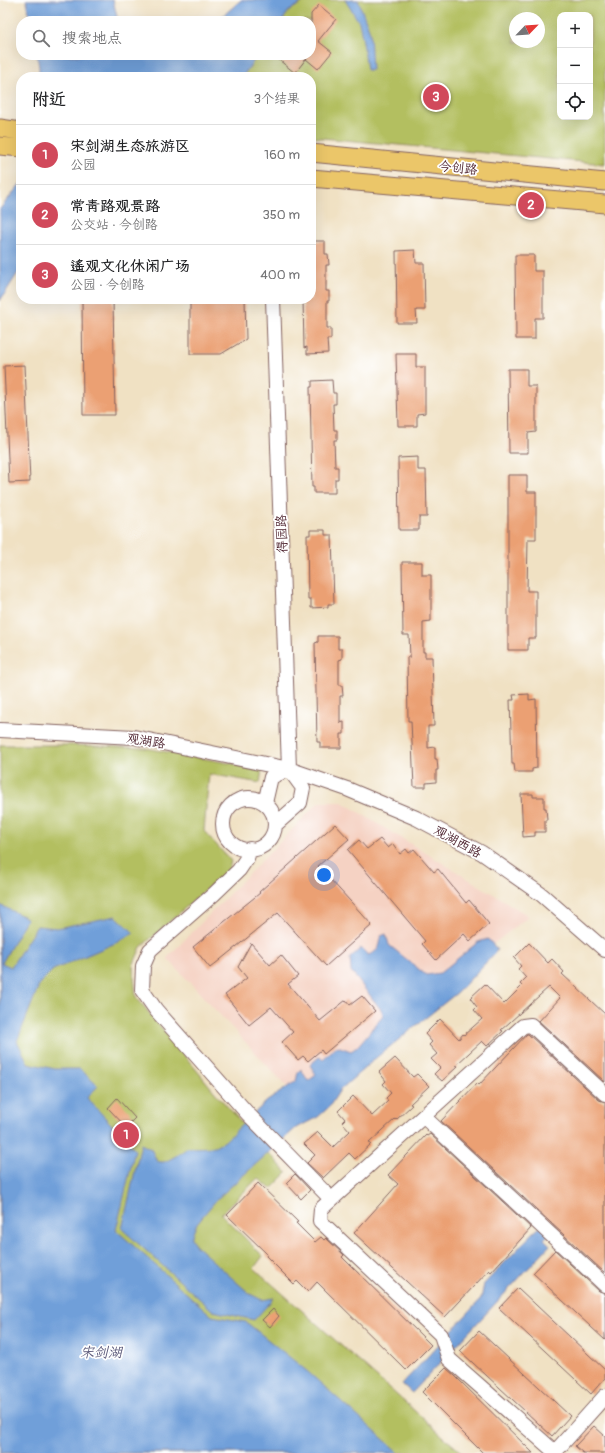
<!DOCTYPE html>
<html lang="zh">
<head>
<meta charset="utf-8">
<style>
  body { margin:0; font-family:Pangolin,"LXGW WenKai TC",sans-serif; background:#f2f2f2; color:#202124 }
  .controls { position:absolute; right:12px; top:12px; display:grid; overflow:hidden; border-radius:8px; box-shadow:0 4px 16px #0002 }
  .controls button { width:36px; height:36px; display:grid; place-items:center; padding:0; border:0; border-bottom:1px solid #e0e0e0; background:#fff; color:#202124; font:20px sans-serif }
  .compass { position:absolute; left:509px; top:12px; width:36px; height:36px; border-radius:50%; background:#fff; box-shadow:0 4px 16px #0002; rotate:65deg }
  .you { position:absolute; left:324px; top:875px; width:14px; height:14px; margin:-10px; border:3px solid #fff; border-radius:50%; background:#1a73e8; box-shadow:0 0 0 6px #1a73e833 }
  .badge { display:grid; place-items:center; width:26px; height:26px; border-radius:50%; background:#d1495b; color:#fff; font-size:13px; font-weight:700 }
  .pin { position:absolute; translate:-50% -50%; border:2px solid #fff; box-shadow:0 1px 4px #0006 }
  .list { margin:0; padding:0; list-style:none }
  h2 { display:flex; justify-content:space-between; align-items:center; height:52px; margin:0; padding:0 16px; font-size:17px }
  h2 small { font-size:13px; font-weight:400; color:#757577 }
  .list li { display:grid; grid-template-columns:26px 1fr auto; gap:12px; align-items:center; box-sizing:border-box; height:60px; padding:0 16px; border-top:1px solid #e0e0e0 }
  .list b { display:block; font-size:15px; white-space:nowrap }
  .list p { margin:0; font-size:13px; white-space:nowrap; color:#757577 }
  .list em { font-size:13px; font-style:normal; color:#757577 }
  .icon { flex:none; width:22px; height:22px; fill:none; stroke:currentColor; stroke-width:2; stroke-linecap:round; stroke-linejoin:round }
  .map { position:relative; flex:none; width:605px; height:1453px; overflow:hidden }
  .search { position:absolute; background:#fff; box-shadow:0 4px 16px #0002; left:16px; top:16px; width:300px; height:44px; display:flex; align-items:center; gap:10px; box-sizing:border-box; padding:0 14px; border-radius:16px; color:#757577; font-size:15px }
  .panel { position:absolute; background:#fff; box-shadow:0 4px 16px #0002; left:16px; top:72px; width:300px; height:232px; border-radius:16px }
  .map>svg:first-child { display:block }
</style>
</head>
<body>
<div class="map">
<svg width="605" height="1453" viewBox="0 0 605 1453">
  <rect width="100%" height="100%" fill="#fff"/>
  <filter id="ink" filterUnits="userSpaceOnUse"><feTurbulence type="fractalNoise" baseFrequency=".025" numOctaves="2"/><feDisplacementMap in="SourceGraphic" scale="8" xChannelSelector="R" yChannelSelector="G"/><feConvolveMatrix kernelMatrix="1 2 1 2 8 2 1 2 1" color-interpolation-filters="sRGB"/></filter>
  <filter id="wash" filterUnits="userSpaceOnUse"><feTurbulence type="fractalNoise" baseFrequency=".012" numOctaves="4" result="noise"/><feDisplacementMap in="SourceGraphic" scale="16" xChannelSelector="R" yChannelSelector="G"/><feGaussianBlur stdDeviation="0.9" result="paint"/><feColorMatrix in="noise" values="0 0 0 0 0 0 0 0 0 0 0 0 0 0 0 0 0 1.4 0 .05"/><feComposite in="paint" operator="in"/></filter>
  <g filter="url(#wash)">
    <rect width="100%" height="100%" fill="#f0e1c3"/>
    <path fill="#f5d2c3" d="M319,802H342L529,916L447,981L304,1105L167,958Z"/>
    <path fill="#b3bf60" stroke="#7e6f46" fill-rule="evenodd" d="M306,0H605V164L311,137V77H242L258,55H311V21H282L289,11ZM560,15H590V117H560ZM515,18H539V42H515Z
      M0,745H71L145,748L262,769L260,783L209,774L204,831L231,861L229,869L141,947L133,966L136,997L218,1096L287,1173L271,1189L258,1178L221,1214L263,1256L254,1268L462,1453H0Z"/>
    <path fill="#709fd9" stroke="#5d5f82" d="M26,0H113L118,21H31Z
      M241,0H306L289,11L282,21H217Z
      M345,0H358L370,32L372,70H367L363,42L359,22Z
      M37,55H258L242,77H39V67Z
      M21,183V268L0,301V209Z
      M0,905L27,918L2,963L11,967L37,926L57,928L116,916L134,933L118,942L53,970L40,983L17,1041L28,1063L55,1069H80L98,1086L87,1098L135,1150L116,1230L212,1316L246,1322L308,1372L399,1453H0Z
      M386,934L389,945L426,975L440,973L478,942L488,939L497,949L495,953L458,992L377,1057L340,1090L329,1107L318,1117L296,1128L217,1199L197,1223L191,1238L196,1246L250,1294L262,1300L274,1298L254,1320L213,1311L122,1229L141,1144L151,1149L157,1161C159,1162 161,1162 164,1162C168,1161 183,1152 187,1148L215,1147L225,1141L266,1102L296,1081L298,1072L301,1069L308,1081L316,1075L310,1065L320,1056L323,1059L337,1046L351,1051L357,1047L383,1016L382,1011L351,971L350,958L361,948L368,955C379,951 380,947 381,936Z
      M605,1159V1175L544,1239L550,1245L412,1393L402,1384L481,1299L484,1284L533,1233L546,1222Z"/>
    <g id="blocks">
      <path fill="#eba073" d="M319,5L336,19L318,41L332,52L318,69L306,59L295,73L273,55H311V14Z
        M311,241H325V254H328L329,265H326V291H329V301H327V328H331V339H327L328,353L307,354V347L304,348L303,299H311Z
        M415,250L416,263H424L425,310H416L417,323H397L396,251Z
        M515,255H534V271H543V318H535V339H516Z
        M82,299H113L115,415H83Z
        M190,299H245L246,339L221,354H190Z
        M396,354H416V367H425V413L417,414V426H398Z
        M25,365L30,482L9,483L4,366Z
        M508,369H527V386H536V432L528,433V453H509Z
        M332,380L333,393H336V404H333L334,430H337V440H334L335,467H338V479H335V493H314V487H312L310,387H312V381Z
        M418,457V470H426L427,517H419V530H399L398,458Z
        M508,475H527V492H536V539H528L527,591H536V638H528V650H508Z
        M310,530H325V535H332L334,604H328V607L311,608V599H308L307,535H310Z
        M402,562H422V575H431V621L423,622V652H425V657H432L434,726H428V748L435,747V759H437L438,770H436V782L426,783V787H414L411,721H408L407,657H410L409,635H403Z
        M318,636H338V649H342V659L339,660V685H342L343,696H340V723L344,722V734H341V748H320V742H317L315,643L318,642Z
        M529,694V700L536,699L537,768L532,769V772H515L514,764H512L510,700H514L513,695Z
        M521,794H533V797H544V808H546L547,820H545V832H535V836L523,837Z
        M335,824L349,839L318,866L372,925L326,966L278,913L210,968L193,947L260,893L259,892Z
        M380,839L388,848L393,844L400,854L406,849L409,853L414,849L434,872L438,869L466,903L469,900L489,924L470,941L464,934L436,960L422,944L425,941L348,850L359,840L367,849Z
        M251,943L270,965L281,955L298,976L288,984L320,1021L346,1000L350,1005L362,996L375,1011L324,1054L321,1050L308,1061L303,1056L298,1060L282,1042L293,1032L271,1007L249,1025L225,995L247,978L238,967Z
        M529,943L548,963L552,959L564,972L562,974L605,1014V1082L539,1021L560,998L549,987L501,1030L503,1031L487,1046L482,1041L456,1065L458,1066L442,1081L434,1074L440,1068L431,1059L437,1054L429,1045L432,1042L425,1034L440,1019L459,1039L463,1034L464,1035L482,1019L474,1010L477,1007L470,998L485,984L504,1004L522,986L520,984L526,978L518,969L521,966L514,958Z
        M527,1034H528L599,1100L605,1102V1273L441,1121L477,1083L479,1085Z
        M395,1058L413,1077L417,1074L429,1086L410,1104L412,1105L396,1120L395,1119L369,1143L371,1144L355,1159L349,1153L323,1178L307,1163L315,1155L304,1144L318,1132L333,1147L350,1131L342,1122L345,1119L338,1111L353,1096L372,1116L388,1101L386,1098L391,1093L383,1084L386,1081L379,1072Z
        M117,1098L135,1118L126,1127L108,1108Z
        M430,1134L531,1228L491,1272L489,1270L445,1317L354,1233L398,1184L388,1175L426,1135L427,1136Z
        M295,1174L310,1190L301,1199L286,1183Z
        M258,1183L298,1222L296,1223L315,1242L321,1237L324,1240L326,1238L344,1255L342,1257L431,1345L406,1370L317,1282L308,1292L297,1281L294,1284L266,1256L267,1254L227,1215Z
        M555,1250L599,1291L605,1293V1340L533,1273Z
        M518,1288L605,1370V1378L591,1394L499,1308Z
        M273,1309L279,1316L270,1327L262,1320Z
        M479,1331L570,1416L552,1436L460,1351Z
        M446,1368L455,1376L533,1453H483L422,1392Z
        M594,1426L605,1436V1453H583L575,1446Z"/>
    </g>
  </g>
  <g filter="url(#ink)">
    <use href="#blocks" fill-opacity="0" stroke="#846360" stroke-width="1"/>
    <g fill="none" stroke-linecap="round" stroke-linejoin="round">
      <g stroke="#846360" stroke-width="16">
        <path id="minor" d="M273,299L289,769
          M0,730L134,737L289,769L347,789L416,818L482,853L542,895L605,950
          M223 824a26 26 0 1 1 52 0a26 26 0 1 1-52 0Z
          M265,803L271,777L289,769
          M275,825L300,803L303,788L289,769
          M250,849L247,858L239,870L214,894L150,950L143,966L142,990L156,1010L248,1114L331,1199
          M424,1117L605,1285
          M555,1452L605,1396
          M556,1453L449,1359L441,1335L320,1221L321,1209L523,1026L531,1025L605,1094"/>
      </g>
      <g stroke="#846360" stroke-width="19">
        <path id="major" d="M0,128L21,131
          M0,146L21,148
          M311,153L605,182
          M311,178L605,204"/>
      </g>
      <use href="#minor" stroke="#fff" stroke-width="14"/>
      <use href="#major" stroke="#ebc669" stroke-width="17"/>
    </g>
  </g>
  <g text-anchor="middle" stroke-width="3.5" stroke-linejoin="round" paint-order="stroke">
    <g font-size="13" fill="#4a1f2b" stroke="#fff">
      <text transform="translate(458 167) rotate(6)" y="5">今创路</text>
      <text transform="translate(281 534) rotate(-92)" y="5">得园路</text>
      <text transform="translate(146 740) rotate(9)" y="5">观湖路</text>
      <text transform="translate(458 841) rotate(29)" y="5">观湖西路</text>
    </g>
    <g font-size="14" font-style="italic" fill="#5b5979" stroke="#fff">
      <text x="101" y="1357">宋剑湖</text>
    </g>
  </g>
</svg>
<div class="controls">
<button>+</button>
<button>−</button>
<button><svg class="icon" aria-label="locate" viewBox="0 0 24 24"><circle cx="12" cy="12" r="6"/><path d="M12 2v4M12 18v4M2 12h4M18 12h4"/></svg></button>
</div>
<svg class="compass" viewBox="-18 -18 36 36"><path d="M0-13l5 13h-10z" fill="#e53935"/><path d="M0 13l5-13h-10z" fill="#757577"/></svg>
<div class="you"></div>
<div class="pin badge" style="left:126px;top:1135px">1</div>
<div class="pin badge" style="left:531px;top:205px">2</div>
<div class="pin badge" style="left:436px;top:97px">3</div>
<div class="search"><svg class="icon" aria-label="search" viewBox="0 0 24 24"><circle cx="10" cy="10" r="6"/><path d="M15 15l6 6"/></svg>搜索地点</div>
<section class="panel">
<h2>附近<small>3个结果</small></h2>
<ul class="list">
<li><span class="badge">1</span><div><b>宋剑湖生态旅游区</b><p>公园</p></div><em>160 m</em></li>
<li><span class="badge">2</span><div><b>常青路观景路</b><p>公交站 · 今创路</p></div><em>350 m</em></li>
<li><span class="badge">3</span><div><b>遥观文化休闲广场</b><p>公园 · 今创路</p></div><em>400 m</em></li>
</ul>
</section>
</div>
</body>
</html>
